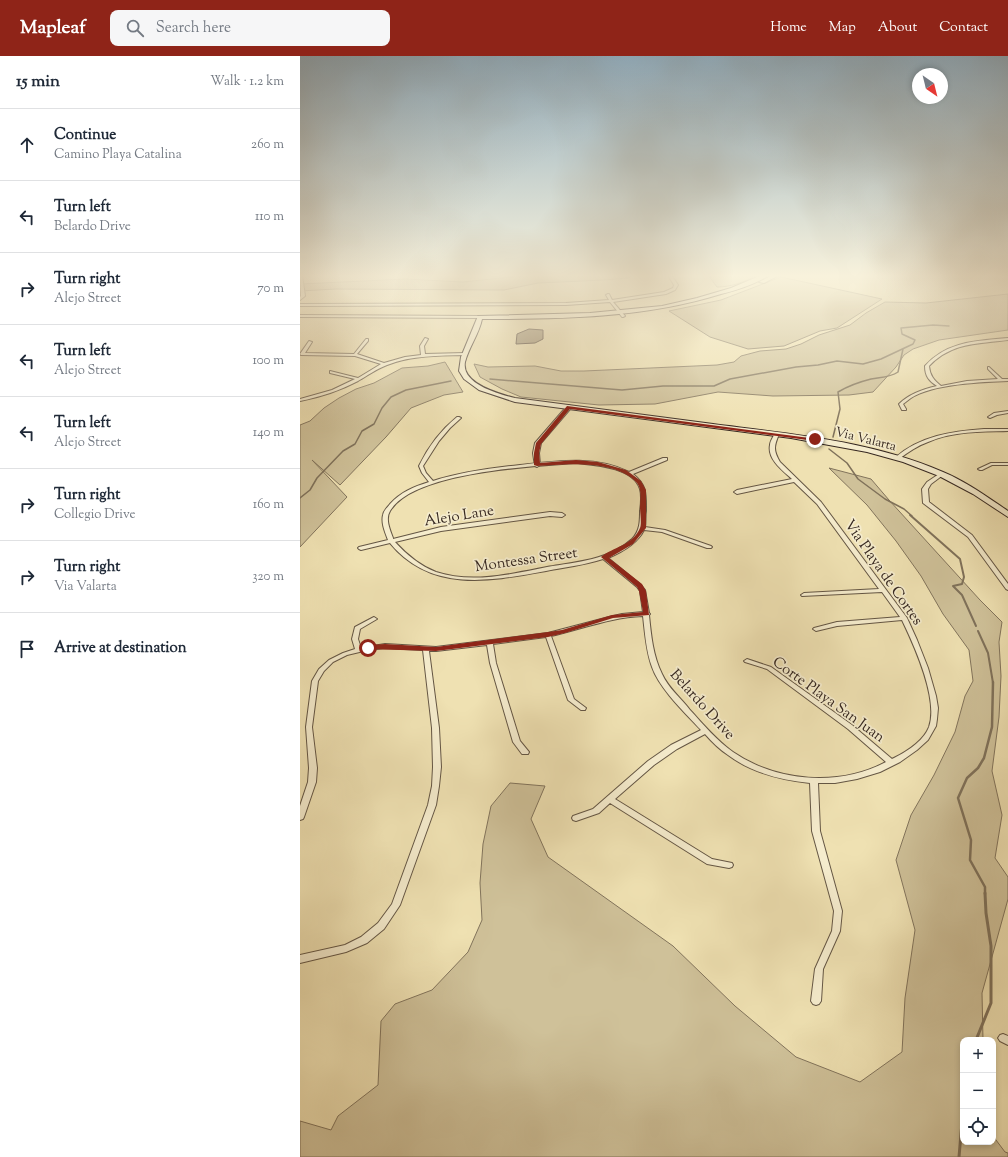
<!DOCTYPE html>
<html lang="en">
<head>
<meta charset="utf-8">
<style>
  body { margin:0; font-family:"Sorts Mill Goudy",serif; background:#f6f6f7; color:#1f2937 }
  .controls { position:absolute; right:12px; bottom:12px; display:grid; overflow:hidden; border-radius:8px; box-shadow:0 2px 6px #0003 }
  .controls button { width:36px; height:36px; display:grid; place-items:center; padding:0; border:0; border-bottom:1px solid #e0e1e3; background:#fff; color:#1f2937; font:20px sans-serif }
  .compass { position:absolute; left:612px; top:12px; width:36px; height:36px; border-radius:50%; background:#fff; box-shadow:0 2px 6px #0003; rotate:145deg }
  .stop { position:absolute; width:12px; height:12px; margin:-9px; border:3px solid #8f2418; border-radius:50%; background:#fff }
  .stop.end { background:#8f2418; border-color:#fff; box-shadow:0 1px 4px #0008 }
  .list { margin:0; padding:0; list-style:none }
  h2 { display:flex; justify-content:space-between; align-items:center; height:52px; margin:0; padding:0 16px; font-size:17px }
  h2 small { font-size:13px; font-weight:400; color:#747a83 }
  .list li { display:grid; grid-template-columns:26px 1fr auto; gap:12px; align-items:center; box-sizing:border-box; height:72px; padding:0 16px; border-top:1px solid #e0e1e3 }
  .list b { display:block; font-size:15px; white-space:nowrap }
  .list p { margin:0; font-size:13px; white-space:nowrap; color:#747a83 }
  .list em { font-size:13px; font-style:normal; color:#747a83 }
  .icon { flex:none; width:22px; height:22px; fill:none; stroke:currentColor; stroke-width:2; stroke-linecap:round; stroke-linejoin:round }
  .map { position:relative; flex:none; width:708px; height:1101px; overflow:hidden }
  header { display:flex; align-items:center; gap:24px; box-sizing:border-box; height:56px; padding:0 20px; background:#8f2418; color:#fff }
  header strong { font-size:19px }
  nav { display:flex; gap:22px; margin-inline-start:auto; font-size:14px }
  .search { width:280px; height:36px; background:#f6f6f7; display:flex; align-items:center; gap:10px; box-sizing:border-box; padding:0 14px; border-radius:8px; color:#747a83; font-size:15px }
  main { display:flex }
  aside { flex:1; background:#fff }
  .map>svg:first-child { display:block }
</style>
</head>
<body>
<header>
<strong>Mapleaf</strong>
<div class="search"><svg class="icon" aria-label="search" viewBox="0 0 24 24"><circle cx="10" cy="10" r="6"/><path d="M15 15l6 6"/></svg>Search here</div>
<nav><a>Home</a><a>Map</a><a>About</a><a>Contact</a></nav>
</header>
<main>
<aside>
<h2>15 min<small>Walk · 1.2 km</small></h2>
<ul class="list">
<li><svg class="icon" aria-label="ahead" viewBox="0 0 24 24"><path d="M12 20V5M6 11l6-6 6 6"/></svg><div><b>Continue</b><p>Camino Playa Catalina</p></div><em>260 m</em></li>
<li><svg class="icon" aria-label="left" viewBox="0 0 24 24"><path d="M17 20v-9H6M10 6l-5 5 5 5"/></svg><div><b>Turn left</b><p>Belardo Drive</p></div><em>110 m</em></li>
<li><svg class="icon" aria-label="right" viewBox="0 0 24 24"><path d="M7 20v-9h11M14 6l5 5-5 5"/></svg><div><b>Turn right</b><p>Alejo Street</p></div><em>70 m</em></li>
<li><svg class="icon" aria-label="left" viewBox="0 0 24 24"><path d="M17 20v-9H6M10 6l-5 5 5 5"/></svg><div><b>Turn left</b><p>Alejo Street</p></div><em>100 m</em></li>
<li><svg class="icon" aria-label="left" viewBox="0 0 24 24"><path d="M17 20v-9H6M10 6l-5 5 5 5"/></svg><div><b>Turn left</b><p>Alejo Street</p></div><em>140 m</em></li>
<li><svg class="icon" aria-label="right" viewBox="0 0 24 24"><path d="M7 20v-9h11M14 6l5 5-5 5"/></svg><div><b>Turn right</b><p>Collegio Drive</p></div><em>160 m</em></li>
<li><svg class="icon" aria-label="right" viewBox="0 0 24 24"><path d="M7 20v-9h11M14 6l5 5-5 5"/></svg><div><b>Turn right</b><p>Via Valarta</p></div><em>320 m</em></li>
<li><svg class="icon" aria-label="arrive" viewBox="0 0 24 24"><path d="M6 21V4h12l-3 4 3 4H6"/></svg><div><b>Arrive at destination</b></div></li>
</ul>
</aside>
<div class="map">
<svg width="708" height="1101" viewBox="0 0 708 1101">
  <rect width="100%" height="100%" fill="#efe1b2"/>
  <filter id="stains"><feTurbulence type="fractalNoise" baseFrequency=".005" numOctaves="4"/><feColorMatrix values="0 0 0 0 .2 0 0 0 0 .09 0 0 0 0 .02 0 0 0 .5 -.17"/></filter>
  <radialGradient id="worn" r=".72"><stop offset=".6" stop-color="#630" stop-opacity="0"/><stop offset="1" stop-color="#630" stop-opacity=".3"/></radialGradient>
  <path fill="#cfc199" stroke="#82745c" d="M230,219H333L328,222L304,224L238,227L204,234L36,233L0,235V228L106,223L163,226Z
    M408,219H457C444,226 432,231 417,231Z
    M481,221L582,243L537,272L520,275L484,290L448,293L410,281L369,255L421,244Z
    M708,238V274L639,284L613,293L604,299L596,311L573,336L549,339L473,340L418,336L355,348L299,349L221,341L202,333L180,321L174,308L188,311L235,310L261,315H284L417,309L434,306L441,300L460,295L486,293L501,288L519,279L550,269L566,257L585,246L626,247Z
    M145,306L163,336L144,339L111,352L86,381L40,429L12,404L47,441L0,491V369L10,365L24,352L39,342L56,333L74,327L102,312L128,310Z
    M529,412L571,423L589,444L680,544L702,566L699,586L701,620L699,661L692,715L702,759L695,802L708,821V843L682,937L683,984H663V1086H693V1080L705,1096L708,1097V1101H0V1065L31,1074L38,1060L78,1029L81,965L95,948L132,934L168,896L182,864L180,827L183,788L191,750L210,727L245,730L231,763L248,801L373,890L435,950L496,1001L560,1026L602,996L605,942L615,874L596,804L611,759L634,719L655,676L665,640L673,625L669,594L643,558L621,520L596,485L567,449Z"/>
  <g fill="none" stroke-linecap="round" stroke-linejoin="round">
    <path stroke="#7f715a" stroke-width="1.5" d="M190,323L322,334L363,330H414L430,323L496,311L518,309L537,305L563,308L581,303L613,288L615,284L602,278L601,272L633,269L649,270
      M533,381L540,353L538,336C548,330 559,326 571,323C580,321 589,322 598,316L603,293
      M529,393L547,407L558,423L585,443L604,453L612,460
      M0,442L10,434L17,422L43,395L55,388L62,375L74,368L82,352L91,341L106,334L151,325"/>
    <path stroke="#7f715a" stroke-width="2" d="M610,459L660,503L664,521L662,528L653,530L662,539L676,570
      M678,575L688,597L693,627"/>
    <path stroke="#7f715a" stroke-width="2.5" d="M685,838V831L670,804L671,784L658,742L667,722L678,712L684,702L692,671L693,626"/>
    <path stroke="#7f715a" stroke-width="3" d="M676,984L691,947V890L686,857L685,837
      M659,1101L663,1055"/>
  </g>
  <path fill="#96886c" stroke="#352720" d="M229,273L243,274V283L235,287L216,288L217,278Z"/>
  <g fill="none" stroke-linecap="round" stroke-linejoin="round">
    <g stroke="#645644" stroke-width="2">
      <path id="minor" d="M0,219H2L5,240L0,244V241L1,240Z
        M371,220H372L378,229L375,234L366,238L313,246L325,260L323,261H322L310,246L266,249L0,250V248L266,247L309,244L306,239L308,238H309L312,244L364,236L373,232L374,229L369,221Z
        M125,282L128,283L124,290L125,298L165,297L167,298L165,299C139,300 112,299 87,309C76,313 67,320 58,325C39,335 20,341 0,345V343L32,334L55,323L30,317V315L58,322L81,308L55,300L1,299L0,298L9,285L12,286L5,297L54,298L66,283H68V285L57,298L84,307L105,301L121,299L120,290Z
        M708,282V284C678,288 652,286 629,310C630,320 634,324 641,330L667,325L698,323L688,313V311H689L702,323H708V325C681,326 633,328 611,342C608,344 606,346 603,348L606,353V354H602L599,348C609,338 623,333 637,330C629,325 625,320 625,310C647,285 677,285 708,282Z
        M708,355V357L697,359L690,362L688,361L694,357Z
        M157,361H159L161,362L150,372L139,385L123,410L126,417L133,425C161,416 191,412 220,409C256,405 296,399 329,416L363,402H367V404L333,418C347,429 346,438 346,455C345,460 346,465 345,471L365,474L411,490L412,491L411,492H407L362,476L344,474C337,488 322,496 308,502L341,529L345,534L349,557L350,558L349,559C351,579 353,600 362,618C368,632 381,642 390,654C403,668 417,685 433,696C477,726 539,731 586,706L548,673L467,613L445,606L444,605L447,603L471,611L552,669L592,703C606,696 623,686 629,671C639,643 614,589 602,564L537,570L516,575L513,573L514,572L537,566L600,561L582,536L502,540L501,539L504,537L579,533L517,448L494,426L437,438L434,436L437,434L492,423C483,415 467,403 470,389C470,385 474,380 475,377H479V378C474,390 473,394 480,406L521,446L607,562L617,584L628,612L636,640L638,652L637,663L636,670L628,684L617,694L600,706L580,716L557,723L535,727H518L520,775L542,855L540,875L523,913L521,945L519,948L516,949L513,948L511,945L515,913L532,875L534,855L512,775L510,727C481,724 452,717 428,699C419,693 412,686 405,678L377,693L354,709L315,743L412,803L432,807L433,809L432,811L429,812L407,808L310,747L299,757L276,765L273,764L272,762L273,760L293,753L348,705L371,689L401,674C386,658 359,632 352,611C346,595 345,577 343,560C311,561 282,573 251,580L274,643L286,652L285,654H281L268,644L246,581L193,588L196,607L220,685L229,696L228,698H222L213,686L190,607L187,589L136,595H129L139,672L141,711L139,730L136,749L100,849L84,873L67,887L46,896L0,907V899L45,889L61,881L78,867L92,848L128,749L132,730L133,711L132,672L123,594L85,592L68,594L47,599L33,606L24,615L18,625L12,671L17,712L16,726L4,761L3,763L0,764V750L8,726L9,712L6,671L12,625L19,613L29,604L43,597L55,593L52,583L55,571L72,562L74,561L77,563L60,573L58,583L61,592L85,588L136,591L248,577L309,561L322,558L343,556L340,535L337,531L303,503C285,509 266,511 246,515C191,525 131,537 90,487L61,494L59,493L58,492L59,491L88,484C85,476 81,467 83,459C84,454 87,452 90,448C101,436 113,431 129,426L122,417L119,410C128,391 141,374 157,361ZM276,407C295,409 333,411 340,433C342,440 341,448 340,455C340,465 340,475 332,483C309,504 277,506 247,511C212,518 172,528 136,516C120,510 106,498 95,486L141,475L250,460L262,461L265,459L262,457L250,456L141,471L93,483V482C90,474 85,463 90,455C113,416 233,410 276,407Z
        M684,373H708V375C681,376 653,375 628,386C617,390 608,396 599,403H597L595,402C619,380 653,375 684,373Z
        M691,407H708V409H692L682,414H680L678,413Z
        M639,418H643V419L631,428L628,433L629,446L672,479L708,528V534L706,533L668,481L623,447L622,433L627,426Z
        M703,978L708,980V989L700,985L698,982L700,979Z"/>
    </g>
    <g stroke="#645644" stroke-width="2">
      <path id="tertiary" d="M0,259L180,260L182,261L180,262L0,261Z
        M269,349L272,351L271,352L241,387L239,397L240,409L237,411L235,410L233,397L235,387L267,350Z"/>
    </g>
    <g stroke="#352720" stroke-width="2">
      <path id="secondary" d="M462,219H469C456,228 437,234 421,238C344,262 263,263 182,263C179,278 169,291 165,306C161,328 199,338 215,342C281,351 347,359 413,368C491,378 571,385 643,416C667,426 687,441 708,455V461L673,438L639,420L603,406L567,396L491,382L215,346L179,334L164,323L159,315L161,301L178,260L290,257L362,250L397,242L431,232Z
        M473,219H479L464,227L459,226Z"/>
    </g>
    <use href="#minor" fill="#f5eccd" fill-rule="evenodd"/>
    <use href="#tertiary" fill="#f5eccd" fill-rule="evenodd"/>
    <use href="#secondary" fill="#f5eccd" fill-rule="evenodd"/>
  </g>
  <linearGradient id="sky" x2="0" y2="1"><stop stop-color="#91adbe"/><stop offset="0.59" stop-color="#f8f2dc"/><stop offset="1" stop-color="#f8f2dc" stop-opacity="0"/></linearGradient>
  <rect width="708" height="373" fill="url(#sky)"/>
  <path fill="#8f2418" d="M267,350L517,383L515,385L270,353L241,388L239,397L240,407L276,404L298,406L326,414L341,425L346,434V472L333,488L309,502L342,528L346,535L349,559L313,562L265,577L248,581L136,595L65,593V590L68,589L85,588L136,591L248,576L262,574L312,559L343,556L339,535L337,531L301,501C313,491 333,489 340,472C342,467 340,457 340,451C340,443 342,433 337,427C316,403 265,408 237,410L234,409V397L236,387Z"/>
  <g text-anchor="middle" stroke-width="3.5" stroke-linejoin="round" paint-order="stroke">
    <g font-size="13" fill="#352720" stroke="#f5eccd">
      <text transform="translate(566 382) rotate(14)" y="5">Via Valarta</text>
    </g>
    <g font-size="15" fill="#352720" stroke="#f5eccd">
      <text transform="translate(159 459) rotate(-9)" y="5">Alejo Lane</text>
      <text transform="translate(226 503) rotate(-8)" y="5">Montessa Street</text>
      <text transform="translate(584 516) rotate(55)" y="5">Via Playa de Cortes</text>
      <text transform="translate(529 643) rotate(36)" y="5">Corte Playa San Juan</text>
      <text transform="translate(403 648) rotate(48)" y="5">Belardo Drive</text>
    </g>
  </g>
  <rect width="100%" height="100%" filter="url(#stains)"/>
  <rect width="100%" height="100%" fill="url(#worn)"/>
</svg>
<div class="controls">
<button>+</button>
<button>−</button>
<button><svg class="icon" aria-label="locate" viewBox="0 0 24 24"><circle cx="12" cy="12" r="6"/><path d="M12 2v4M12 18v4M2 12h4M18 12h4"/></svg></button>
</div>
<svg class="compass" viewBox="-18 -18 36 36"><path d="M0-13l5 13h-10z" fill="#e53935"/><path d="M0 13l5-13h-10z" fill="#747a83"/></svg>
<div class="stop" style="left:68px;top:592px"></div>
<div class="stop end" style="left:515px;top:383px"></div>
</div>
</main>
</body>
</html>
